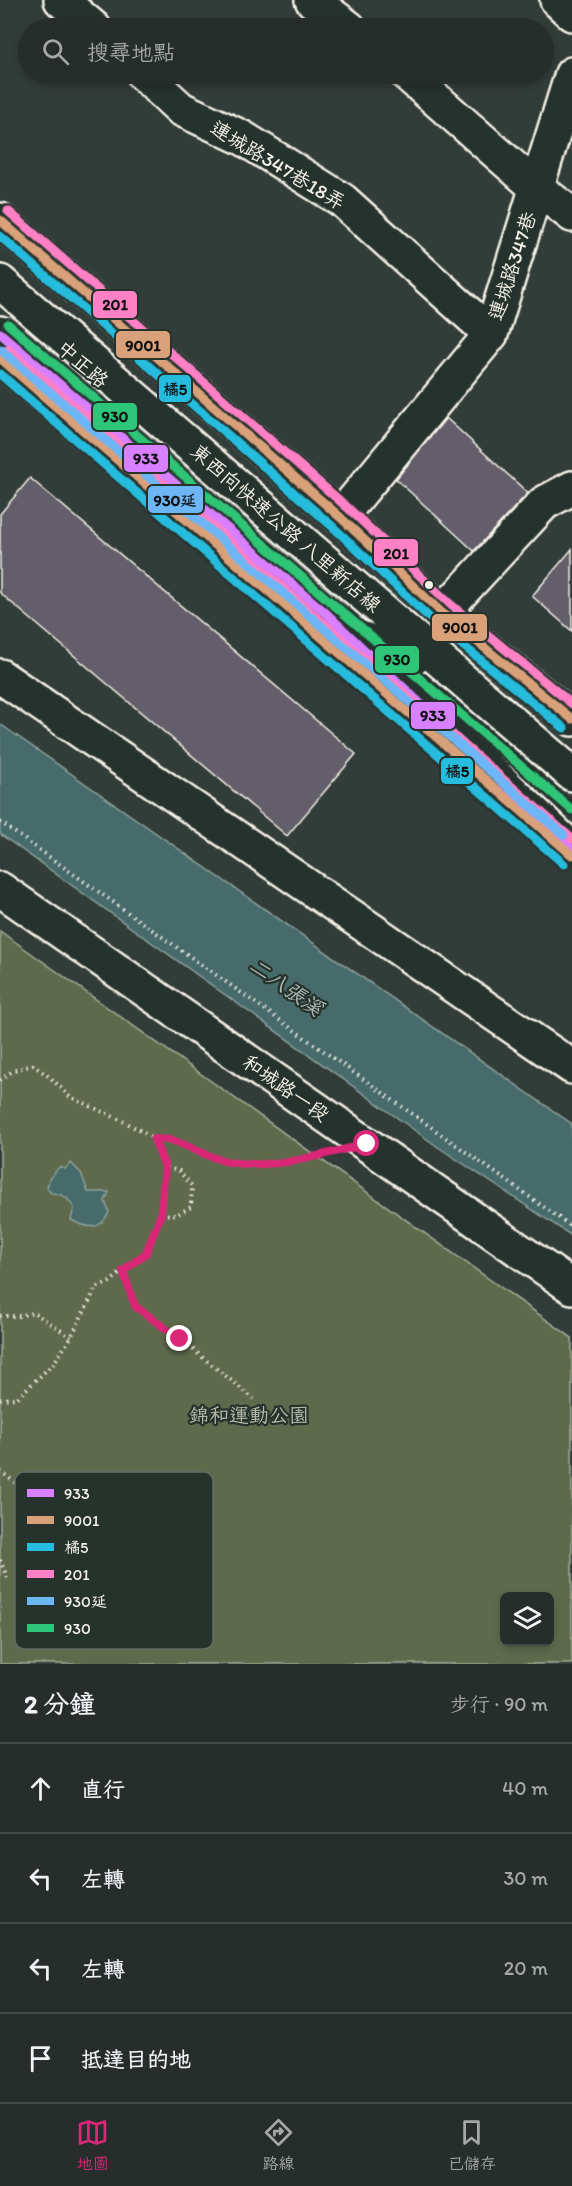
<!DOCTYPE html>
<html lang="zh-TW">
<head>
<meta charset="utf-8">
<style>
  body { margin:0; font-family:Itim,"LXGW WenKai TC",sans-serif; background:#323937; color:#f1f3f6 }
  .controls { position:absolute; right:18px; bottom:18px; display:grid; overflow:hidden; border-radius:9px; box-shadow:0 3px 9px #0003 }
  .controls button { width:54px; height:54px; display:grid; place-items:center; padding:0; border:0; border-bottom:2px solid #424947; background:#262d2b; color:#f1f3f6; font:30px sans-serif }
  .stop { position:absolute; width:18px; height:18px; margin:-14px; border:4px solid #db2777; border-radius:50%; background:#fff }
  .stop.end { background:#db2777; border-color:#fff; box-shadow:0 2px 6px #0008 }
  .list { margin:0; padding:0; list-style:none }
  h2 { display:flex; justify-content:space-between; align-items:center; height:78px; margin:0; padding:0 24px; font-size:26px }
  h2 small { font-size:20px; font-weight:400; color:#a4a8a9 }
  .list li { display:grid; grid-template-columns:39px 1fr auto; gap:18px; align-items:center; box-sizing:border-box; height:90px; padding:0 24px; border-top:2px solid #424947 }
  .list b { display:block; font-size:22px; white-space:nowrap }
  .list em { font-size:20px; font-style:normal; color:#a4a8a9 }
  .icon { flex:none; width:33px; height:33px; fill:none; stroke:currentColor; stroke-width:2; stroke-linecap:round; stroke-linejoin:round }
  .map { position:relative; flex:none; width:572px; height:1664px; overflow:hidden }
  .search { position:absolute; background:#262d2b; box-shadow:0 3px 9px #0003; left:18px; right:18px; top:18px; height:66px; display:flex; align-items:center; gap:15px; box-sizing:border-box; padding:0 21px; border-radius:33px; color:#a4a8a9; font-size:22px }
  .sheet { height:438px; background:#262d2b }
  nav { display:flex; justify-content:space-around; align-items:center; box-sizing:border-box; height:84px; border-top:2px solid #424947; background:#262d2b; font-size:16px; color:#a4a8a9 }
  nav a { display:grid; justify-items:center; gap:3px }
  nav .on { color:#db2777 }
  .map>svg:first-child { display:block }
</style>
</head>
<body>
<div class="map">
<svg width="572" height="1664" viewBox="0 0 572 1664">
  <rect width="100%" height="100%" fill="#323c39"/>
  <filter id="ink" filterUnits="userSpaceOnUse"><feTurbulence type="fractalNoise" baseFrequency=".0167" numOctaves="2"/><feDisplacementMap in="SourceGraphic" scale="12" xChannelSelector="R" yChannelSelector="G"/><feConvolveMatrix kernelMatrix="1 2 1 2 8 2 1 2 1" color-interpolation-filters="sRGB"/></filter>
  <g filter="url(#ink)">
    <path fill="#5e6b4d" stroke="#a9ae9a" stroke-width="1.5" fill-rule="evenodd" d="M0,931L572,1338V1664H0ZM504,1596H550V1642H504Z"/>
    <path fill="#466b6a" stroke="#8ca19c" stroke-width="1.5" d="M0,724L572,1124V1236L438,1147L0,834Z
      M71,1163L81,1173L88,1192H109L105,1201L109,1212C100,1232 87,1228 71,1220L74,1208C68,1197 63,1194 51,1193L47,1188L49,1179L59,1167L65,1169Z"/>
    <path fill="#645f6a" stroke="#f4f1e8" stroke-width="1.5" d="M446,418L528,493L474,551L396,479Z
      M30,478L356,754L287,836L0,593V514Z
      M572,549V631L532,596Z"/>
    <g fill="none" stroke-linecap="round" stroke-linejoin="round">
      <g stroke="#f4f1e8" stroke-width="38">
        <path id="minor" d="M61,0L94,28
          M312,0L349,28
          M557,0L572,14
          M143,74L181,109L243,138L342,200L491,334
          M407,74L537,188L572,215
          M340,517L491,334L572,74
          M442,613L544,503L572,488
          M0,676L572,1067
          M0,889L572,1287"/>
      </g>
      <g stroke="#f4f1e8" stroke-width="38">
        <path id="major" d="M0,220L340,517L442,613L572,719
          M0,358L402,706
          M341,631L415,657"/>
      </g>
      <g stroke="#f4f1e8" stroke-width="38">
        <path id="highway" d="M0,282L572,774
          M0,333L327,614"/>
      </g>
      <path stroke="#f4f1e8" stroke-width="4" stroke-dasharray="1.5 4.5" stroke-linecap="butt" d="M0,822L572,1227
        M0,1080L14,1070L33,1065L51,1078L70,1097L127,1123L155,1139L165,1167L161,1214L146,1253L123,1271L135,1306L180,1339L254,1399
        M155,1139C162,1140 171,1139 178,1142C186,1146 194,1151 203,1154C245,1169 281,1164 322,1155
        M161,1214L176,1215L191,1207L192,1186L179,1171L165,1167
        M0,1316H20L33,1312L71,1337
        M0,1399L17,1398L54,1363L71,1337L96,1288L110,1282L123,1271
        M0,1471L125,1566
        M0,1560L9,1582"/>
      <use href="#minor" stroke="#26332d" stroke-width="33"/>
      <use href="#major" stroke="#26332d" stroke-width="33"/>
      <use href="#highway" stroke="#26332d" stroke-width="33"/>
      <g stroke="#f4f1e8" stroke-width="38" stroke-linecap="butt">
        <path id="highway-bridge" d="M327,614L572,849"/>
      </g>
      <use href="#highway-bridge" stroke="#26332d" stroke-width="33"/>
      <g stroke="#26332d" stroke-width="14">
        <path id="bus-1" d="M0,333L327,614L572,849"/>
      </g>
      <g stroke="#26332d" stroke-width="14">
        <path id="bus-2" d="M0,220L340,517L442,613L572,719
          M0,358L572,855"/>
      </g>
      <g stroke="#26332d" stroke-width="14">
        <path id="bus-3" d="M0,236L332,526L434,622L564,728
          M0,374L564,864"/>
      </g>
      <g stroke="#26332d" stroke-width="14">
        <path id="bus-4" d="M8,211L348,508L450,604L572,704
          M8,349L572,839"/>
      </g>
      <g stroke="#26332d" stroke-width="14">
        <path id="bus-5" d="M0,349L564,835"/>
      </g>
      <g stroke="#26332d" stroke-width="14">
        <path id="bus-6" d="M8,324L572,810"/>
      </g>
      <use href="#bus-1" stroke="#d880ff" stroke-width="9"/>
      <use href="#bus-2" stroke="#d9a179" stroke-width="9"/>
      <use href="#bus-3" stroke="#26bcdd" stroke-width="9"/>
      <use href="#bus-4" stroke="#ff80c5" stroke-width="9"/>
      <use href="#bus-5" stroke="#6db6f5" stroke-width="9"/>
      <use href="#bus-6" stroke="#2dc577" stroke-width="9"/>
    </g>
  </g>
  <g fill="none" stroke-linecap="round" stroke-linejoin="round" filter="url(#ink)">
    <path stroke="#db2777" stroke-width="8" d="M180,1339L135,1306L123,1271L146,1253L161,1214L165,1167L154,1139C162,1140 171,1139 177,1142C195,1149 210,1158 229,1162C276,1170 321,1155 367,1144"/>
  </g>
  <circle fill="#f4f1e8" stroke="#26332d" stroke-width="2" cx="429" cy="585" r="5"/>
  <g text-anchor="middle" stroke-width="4.5" stroke-linejoin="round" paint-order="stroke">
    <g font-size="20" fill="#f4f1e8" stroke="#26332d">
      <text transform="translate(278 165) rotate(31)" y="7">連城路347巷18弄</text>
      <text transform="translate(512 266) rotate(-72)" y="7">連城路347巷</text>
      <text transform="translate(83 364) rotate(41)" y="7">中正路</text>
      <text transform="translate(286 528) rotate(41)" y="7">東西向快速公路 八里新店線</text>
      <text transform="translate(286 1088) rotate(35)" y="7">和城路一段</text>
    </g>
    <g font-size="20" fill="#b8bbaa" stroke="#26332d">
      <text x="249" y="1422">錦和運動公園</text>
    </g>
    <g font-size="21" font-style="italic" fill="#aebbb6" stroke="#26332d">
      <text transform="translate(286 987) rotate(35)" y="7">二八張溪</text>
    </g>
  </g>
  <rect x="15" y="1472" width="198" height="177" rx="9" fill="#26332d" stroke="#646c65" stroke-width="1.5"/>
  <rect x="27" y="1489" width="27" height="8" fill="#d880ff"/>
  <rect x="27" y="1516" width="27" height="8" fill="#d9a179"/>
  <rect x="27" y="1543" width="27" height="8" fill="#26bcdd"/>
  <rect x="27" y="1570" width="27" height="8" fill="#ff80c5"/>
  <rect x="27" y="1597" width="27" height="8" fill="#6db6f5"/>
  <rect x="27" y="1624" width="27" height="8" fill="#2dc577"/>
  <g font-size="16" fill="#f4f1e8">
    <text x="64" y="1499">933</text>
    <text x="64" y="1526">9001</text>
    <text x="64" y="1553">橘5</text>
    <text x="64" y="1580">201</text>
    <text x="64" y="1607">930延</text>
    <text x="64" y="1634">930</text>
  </g>
  <g stroke="#26332d" stroke-width="2">
    <rect x="92" y="290" width="46" height="29" rx="6" fill="#ff80c5"/>
    <rect x="115" y="330" width="56" height="29" rx="6" fill="#d9a179"/>
    <rect x="158" y="374" width="34" height="29" rx="6" fill="#26bcdd"/>
    <rect x="92" y="402" width="46" height="29" rx="6" fill="#2dc577"/>
    <rect x="123" y="444" width="46" height="29" rx="6" fill="#d880ff"/>
    <rect x="147" y="485" width="57" height="29" rx="6" fill="#6db6f5"/>
    <rect x="373" y="538" width="46" height="29" rx="6" fill="#ff80c5"/>
    <rect x="431" y="613" width="57" height="29" rx="6" fill="#d9a179"/>
    <rect x="374" y="645" width="46" height="29" rx="6" fill="#2dc577"/>
    <rect x="410" y="701" width="46" height="29" rx="6" fill="#d880ff"/>
    <rect x="440" y="757" width="34" height="28" rx="6" fill="#26bcdd"/>
  </g>
  <g font-size="16" text-anchor="middle" font-weight="bold" fill="#111">
    <text x="115" y="310">201</text>
    <text x="143" y="351">9001</text>
    <text x="175" y="395">橘5</text>
    <text x="115" y="422">930</text>
    <text x="146" y="464">933</text>
    <text x="175" y="506">930延</text>
    <text x="396" y="559">201</text>
    <text x="460" y="633">9001</text>
    <text x="397" y="665">930</text>
    <text x="433" y="721">933</text>
    <text x="457" y="777">橘5</text>
  </g>
</svg>
<div class="controls">
<button><svg class="icon" aria-label="layers" viewBox="0 0 24 24"><path d="M12 4l9 5-9 5-9-5zM3 14l9 5 9-5"/></svg></button>
</div>
<div class="stop" style="left:367px;top:1144px"></div>
<div class="stop end" style="left:180px;top:1339px"></div>
<div class="search"><svg class="icon" aria-label="search" viewBox="0 0 24 24"><circle cx="10" cy="10" r="6"/><path d="M15 15l6 6"/></svg>搜尋地點</div>
</div>
<section class="sheet">
<h2>2 分鐘<small>步行 · 90 m</small></h2>
<ul class="list">
<li><svg class="icon" aria-label="ahead" viewBox="0 0 24 24"><path d="M12 20V5M6 11l6-6 6 6"/></svg><div><b>直行</b></div><em>40 m</em></li>
<li><svg class="icon" aria-label="left" viewBox="0 0 24 24"><path d="M17 20v-9H6M10 6l-5 5 5 5"/></svg><div><b>左轉</b></div><em>30 m</em></li>
<li><svg class="icon" aria-label="left" viewBox="0 0 24 24"><path d="M17 20v-9H6M10 6l-5 5 5 5"/></svg><div><b>左轉</b></div><em>20 m</em></li>
<li><svg class="icon" aria-label="arrive" viewBox="0 0 24 24"><path d="M6 21V4h12l-3 4 3 4H6"/></svg><div><b>抵達目的地</b></div></li>
</ul>
</section>
<nav>
<a class="on"><svg class="icon" aria-label="map" viewBox="0 0 24 24"><path d="M3 6l6-2 6 2 6-2v14l-6 2-6-2-6 2zM9 4v14M15 6v14"/></svg>地圖</a>
<a><svg class="icon" aria-label="directions" viewBox="0 0 24 24"><path d="M12 3l9 9-9 9-9-9zM9 14v-3h6M13 9l2 2-2 2"/></svg>路線</a>
<a><svg class="icon" aria-label="saved" viewBox="0 0 24 24"><path d="M7 4h10v16l-5-4-5 4z"/></svg>已儲存</a>
</nav>
</body>
</html>
